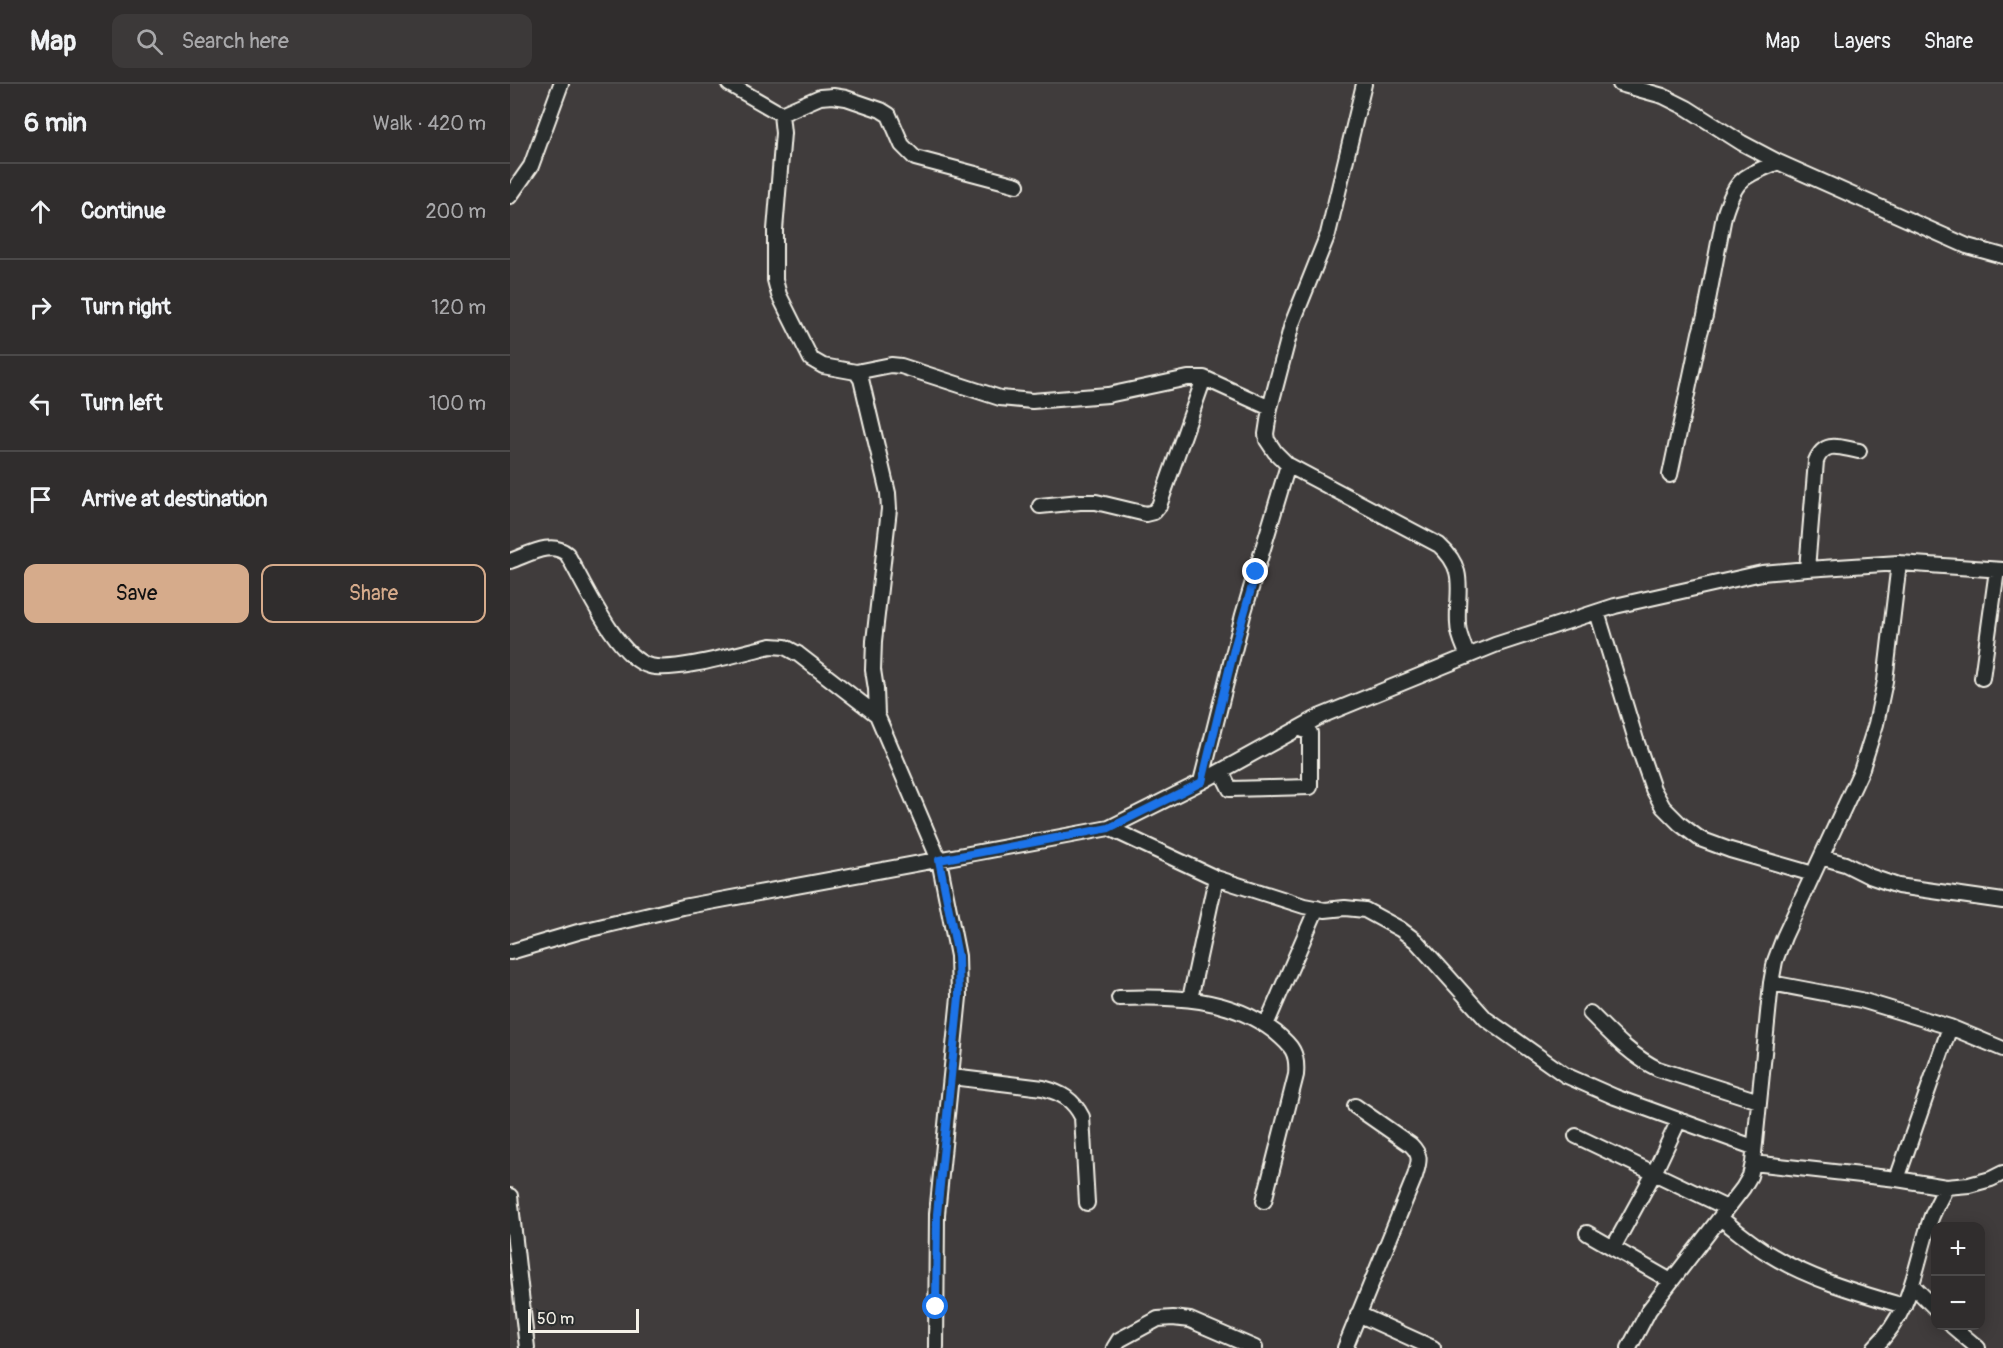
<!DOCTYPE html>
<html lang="en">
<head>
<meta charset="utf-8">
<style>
  body { margin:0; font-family:Pangolin,sans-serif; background:#3c3939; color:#f1f3f6 }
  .controls { position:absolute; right:18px; bottom:18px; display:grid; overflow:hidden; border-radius:12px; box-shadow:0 3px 15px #0003 }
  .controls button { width:54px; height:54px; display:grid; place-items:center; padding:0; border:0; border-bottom:2px solid #4b4949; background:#302d2d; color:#f1f3f6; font:30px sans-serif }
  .scale { position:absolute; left:18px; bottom:15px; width:111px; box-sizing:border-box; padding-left:6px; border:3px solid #f4f1e8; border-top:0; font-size:16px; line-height:21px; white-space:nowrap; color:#f4f1e8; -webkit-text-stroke:4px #2a2d2e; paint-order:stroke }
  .stop { position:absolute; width:18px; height:18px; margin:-14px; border:4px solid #1a73e8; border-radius:50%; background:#fff }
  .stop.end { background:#1a73e8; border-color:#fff; box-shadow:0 2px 6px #0008 }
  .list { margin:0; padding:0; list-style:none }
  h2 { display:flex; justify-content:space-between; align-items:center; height:78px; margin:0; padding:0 24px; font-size:26px }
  h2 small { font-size:20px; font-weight:400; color:#a8a8aa }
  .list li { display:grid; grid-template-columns:39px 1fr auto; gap:18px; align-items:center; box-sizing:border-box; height:96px; padding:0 24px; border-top:2px solid #4b4949 }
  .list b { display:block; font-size:22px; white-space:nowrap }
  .list em { font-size:20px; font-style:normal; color:#a8a8aa }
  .actions { display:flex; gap:12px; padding:18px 24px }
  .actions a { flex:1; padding:14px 0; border:2px solid #d6ab8b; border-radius:12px; text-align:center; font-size:21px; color:#d6ab8b }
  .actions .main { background:#d6ab8b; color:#111 }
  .icon { flex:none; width:33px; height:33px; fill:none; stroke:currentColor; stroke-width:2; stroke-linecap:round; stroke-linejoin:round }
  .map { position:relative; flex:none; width:1493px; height:1264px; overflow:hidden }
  header { display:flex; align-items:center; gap:36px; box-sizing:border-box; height:84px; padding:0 30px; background:#302d2d; border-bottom:2px solid #4b4949 }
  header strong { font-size:28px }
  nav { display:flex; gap:33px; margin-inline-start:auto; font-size:21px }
  .search { width:420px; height:54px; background:#3c3939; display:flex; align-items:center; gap:15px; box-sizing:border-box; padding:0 21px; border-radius:12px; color:#a8a8aa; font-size:22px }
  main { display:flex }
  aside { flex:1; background:#302d2d }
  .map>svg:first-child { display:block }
</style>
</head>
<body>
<header>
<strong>Map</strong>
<div class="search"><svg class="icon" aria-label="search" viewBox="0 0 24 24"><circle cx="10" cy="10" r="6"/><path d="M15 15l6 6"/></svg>Search here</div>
<nav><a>Map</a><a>Layers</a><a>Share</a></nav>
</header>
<main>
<aside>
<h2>6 min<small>Walk · 420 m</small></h2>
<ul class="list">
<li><svg class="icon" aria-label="ahead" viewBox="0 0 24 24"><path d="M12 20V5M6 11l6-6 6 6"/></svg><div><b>Continue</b></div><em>200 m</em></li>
<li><svg class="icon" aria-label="right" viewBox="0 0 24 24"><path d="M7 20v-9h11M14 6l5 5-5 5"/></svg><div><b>Turn right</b></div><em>120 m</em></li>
<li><svg class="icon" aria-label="left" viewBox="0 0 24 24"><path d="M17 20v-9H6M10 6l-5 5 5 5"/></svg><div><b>Turn left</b></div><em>100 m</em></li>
<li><svg class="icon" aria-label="arrive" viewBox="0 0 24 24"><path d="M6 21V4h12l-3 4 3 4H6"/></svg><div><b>Arrive at destination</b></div></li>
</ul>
<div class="actions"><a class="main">Save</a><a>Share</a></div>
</aside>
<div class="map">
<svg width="1493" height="1264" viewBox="0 0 1493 1264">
  <rect width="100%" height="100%" fill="#403c3c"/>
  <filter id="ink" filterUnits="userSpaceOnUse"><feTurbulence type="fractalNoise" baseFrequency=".0167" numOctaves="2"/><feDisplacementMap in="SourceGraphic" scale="12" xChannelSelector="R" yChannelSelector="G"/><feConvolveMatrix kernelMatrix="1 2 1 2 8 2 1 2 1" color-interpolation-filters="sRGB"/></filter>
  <g filter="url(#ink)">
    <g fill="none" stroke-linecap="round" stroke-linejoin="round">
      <g stroke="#f4f1e8" stroke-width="18">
        <path id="street" d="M219,0L271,30L273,49L265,146V196L269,211L301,275L313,282L346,288L351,295L378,409L379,425L364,557L363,586L366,605L367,631L429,776L448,872L449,913L427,1130L426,1264
          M854,0L818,150L782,240L760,324L756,350L757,356L765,368L778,381L929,461C958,487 946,506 948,540C948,551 954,562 958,572
          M1110,0L1153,12L1177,24L1232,59L1268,78L1457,162L1493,172
          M271,30L310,13L323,12L336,14L371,26L379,31L392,61L405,74L507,101
          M0,112L21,82L51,0
          M346,288L381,281L391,282L490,314L522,317L598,311L678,294H694L760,324
          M1160,391L1190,249L1195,232L1214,132C1226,93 1233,93 1268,78
          M530,422L570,418H586L636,430L644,428L649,422L694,294
          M0,477C18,471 41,456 57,470C74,499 107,574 140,582C164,589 234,568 261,562L275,563L288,570L367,631
          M1297,485L1306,377C1315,355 1331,364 1349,367
          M1087,528L1126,656L1143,705L1153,723L1170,740L1190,755L1220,766L1303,790
          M1472,594L1487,486
          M711,687L720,705L800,703V649L789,644
          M691,698L733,531L778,381
          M599,744L706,794L794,822L815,826L835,824L855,826L890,845L906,857L976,935L1055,991L1105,1013L1243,1063
          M1311,773L1335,780L1359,792L1388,802L1493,817
          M0,868L68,848L173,823L599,744L691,698L811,632L985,561L1105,522L1252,489L1297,485L1389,479L1493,486
          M1261,899L1351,916L1440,943L1493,965
          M609,914C663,912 720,913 765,948C782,962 788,969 786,991L754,1117
          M680,915L706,794
          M1080,929C1101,950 1121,972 1148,985L1249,1017
          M756,941L807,824
          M442,993L533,1004C551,1009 563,1015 572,1033L577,1119
          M1066,1052L1217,1124
          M1243,1079L1387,1095L1436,1103L1459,1101L1481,1095L1493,1089
          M1387,1095L1440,943
          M0,1112L17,1264
          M1210,1134C1226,1146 1242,1160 1259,1170C1299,1195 1349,1209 1394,1222
          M1077,1149L1161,1197
          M1103,1164L1144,1089L1169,1036
          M1402,1201L1426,1225
          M848,1230L923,1264
          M1442,1242L1468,1264
          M604,1264L609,1256L648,1235L663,1234L680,1236L745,1264
          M835,1264L905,1092C909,1078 912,1072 901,1061L845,1022
          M1119,1264L1139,1226L1233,1104L1240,1092L1243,1079L1261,899L1265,877L1274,853L1351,687L1366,640L1375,597L1389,479
          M1364,1264C1403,1226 1404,1185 1420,1137C1424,1125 1431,1114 1436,1103"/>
      </g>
      <use href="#street" stroke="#2a2d2e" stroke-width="14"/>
    </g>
  </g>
  <g fill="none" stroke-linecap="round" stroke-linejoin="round" filter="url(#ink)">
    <path stroke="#1a73e8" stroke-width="8" d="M426,1223L427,1130L449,913L448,872L429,776L599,744L692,698L725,561L746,488"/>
  </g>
</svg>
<div class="controls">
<button>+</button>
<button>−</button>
</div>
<div class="scale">50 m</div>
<div class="stop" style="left:426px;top:1223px"></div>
<div class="stop end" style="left:746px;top:488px"></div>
</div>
</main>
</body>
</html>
